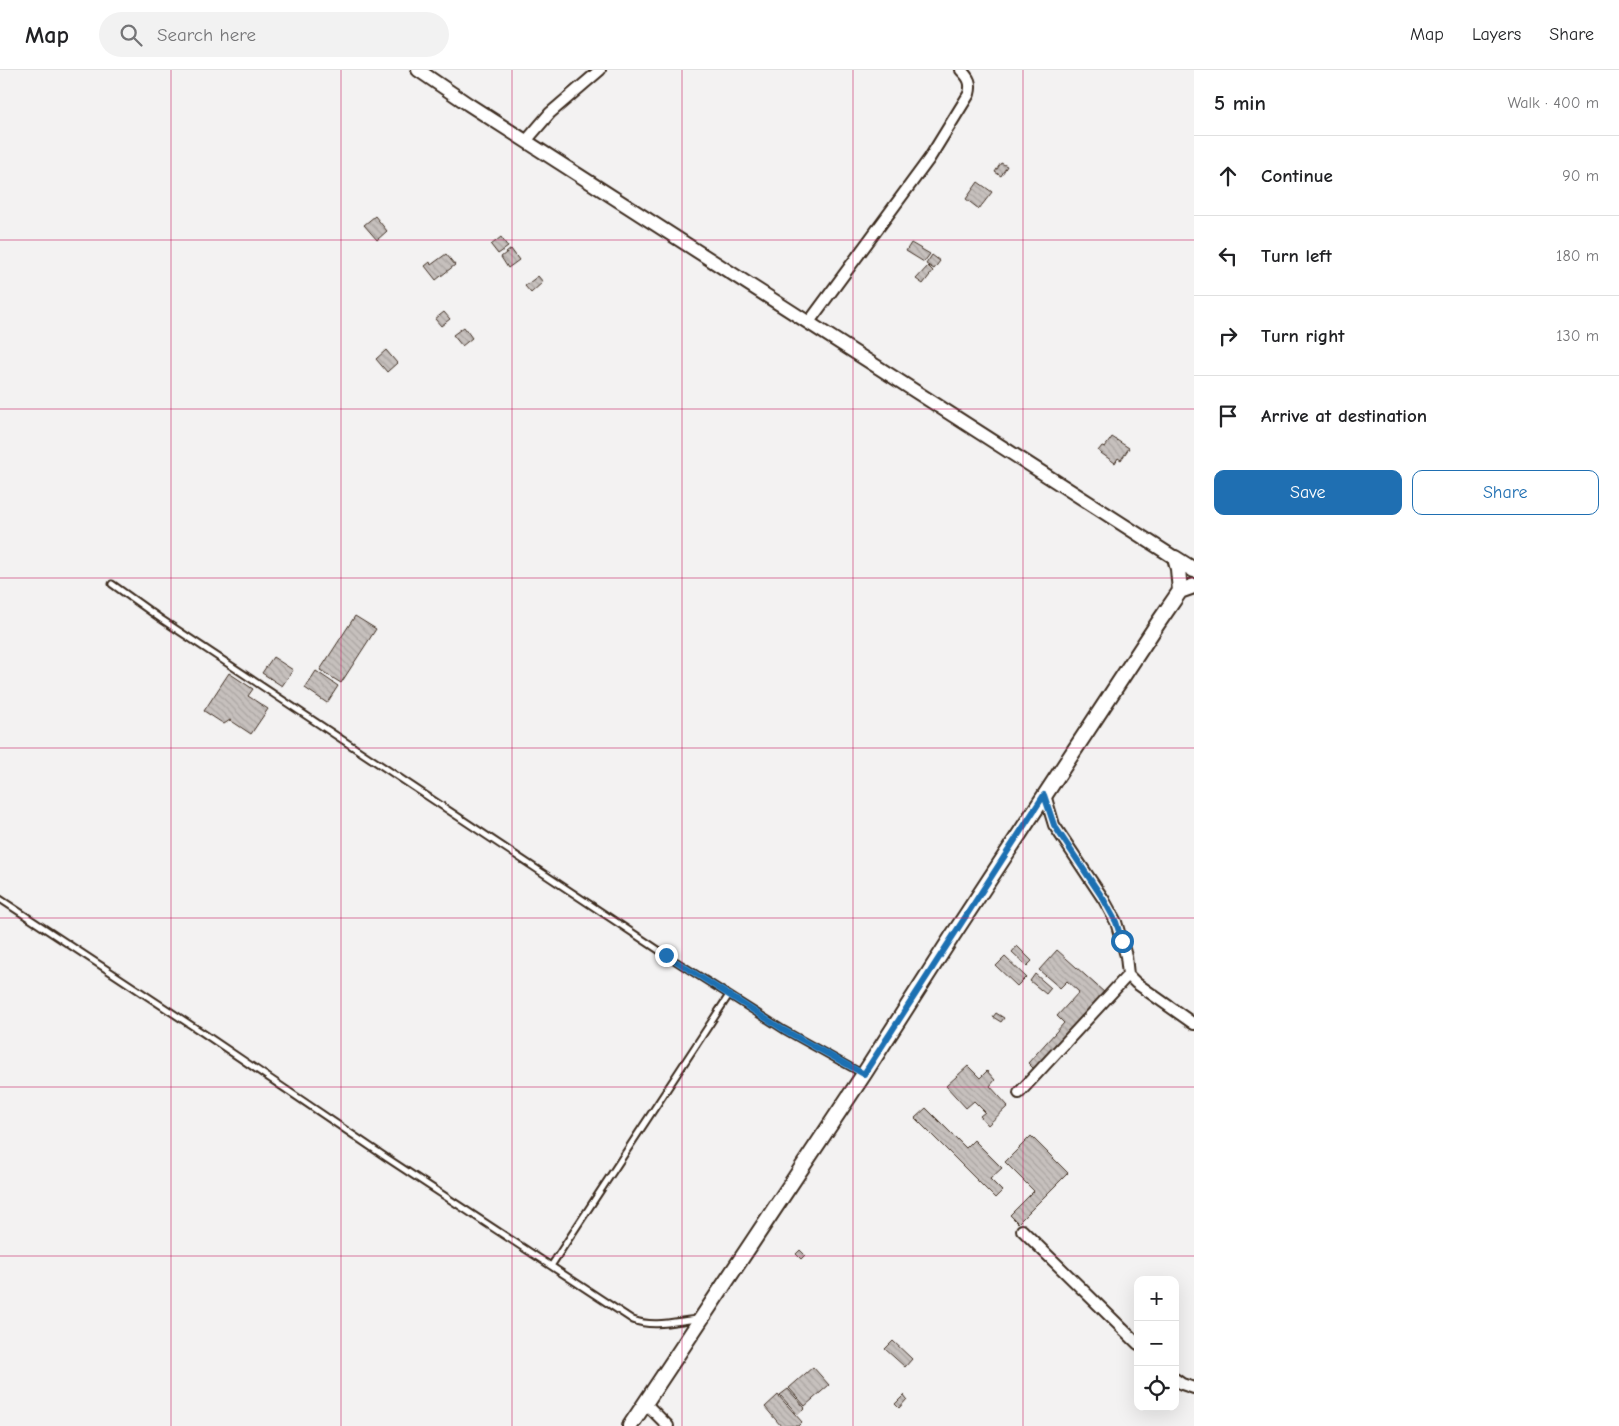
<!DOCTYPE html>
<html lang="en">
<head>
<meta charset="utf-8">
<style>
  body { margin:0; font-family:"Comic Neue",sans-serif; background:#f2f2f2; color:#202124 }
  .controls { position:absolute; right:15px; bottom:15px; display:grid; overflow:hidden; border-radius:10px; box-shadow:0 5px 20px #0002 }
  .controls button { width:45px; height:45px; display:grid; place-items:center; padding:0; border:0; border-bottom:1px solid #e0e0e0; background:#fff; color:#202124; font:25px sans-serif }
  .stop { position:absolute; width:15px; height:15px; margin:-11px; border:4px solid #1f6fb2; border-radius:50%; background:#fff }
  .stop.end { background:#1f6fb2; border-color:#fff; box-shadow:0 1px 5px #0008 }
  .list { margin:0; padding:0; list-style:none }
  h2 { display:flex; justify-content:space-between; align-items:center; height:65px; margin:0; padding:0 20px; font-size:21px }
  h2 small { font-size:16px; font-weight:400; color:#757577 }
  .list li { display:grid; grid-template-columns:32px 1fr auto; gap:15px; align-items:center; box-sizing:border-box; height:80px; padding:0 20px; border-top:1px solid #e0e0e0 }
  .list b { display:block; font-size:19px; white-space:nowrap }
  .list em { font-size:16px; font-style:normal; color:#757577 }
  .actions { display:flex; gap:10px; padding:15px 20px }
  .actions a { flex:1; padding:11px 0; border:1px solid #1f6fb2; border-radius:10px; text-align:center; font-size:18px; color:#1f6fb2 }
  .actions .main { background:#1f6fb2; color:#fff }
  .icon { flex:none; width:28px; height:28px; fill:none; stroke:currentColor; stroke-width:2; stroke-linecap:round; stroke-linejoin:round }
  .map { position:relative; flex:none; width:1194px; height:1356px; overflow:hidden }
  header { display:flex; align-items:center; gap:30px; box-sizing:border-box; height:70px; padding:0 25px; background:#fff; border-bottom:1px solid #e0e0e0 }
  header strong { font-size:24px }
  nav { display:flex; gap:28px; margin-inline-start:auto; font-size:18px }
  .search { width:350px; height:45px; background:#f2f2f2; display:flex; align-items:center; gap:12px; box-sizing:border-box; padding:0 18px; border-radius:28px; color:#757577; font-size:19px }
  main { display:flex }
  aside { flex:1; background:#fff }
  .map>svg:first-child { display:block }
</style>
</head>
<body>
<header>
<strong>Map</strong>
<div class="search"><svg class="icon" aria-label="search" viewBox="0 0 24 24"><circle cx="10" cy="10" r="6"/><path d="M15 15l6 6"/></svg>Search here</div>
<nav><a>Map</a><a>Layers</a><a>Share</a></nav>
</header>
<main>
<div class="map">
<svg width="1194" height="1356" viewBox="0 0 1194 1356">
  <defs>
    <pattern id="building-back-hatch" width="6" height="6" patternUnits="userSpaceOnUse" patternTransform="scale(1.25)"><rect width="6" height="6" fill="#c6c0bd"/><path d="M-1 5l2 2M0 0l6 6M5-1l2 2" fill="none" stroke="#aba5a2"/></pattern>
  </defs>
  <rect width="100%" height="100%" fill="#f3f2f2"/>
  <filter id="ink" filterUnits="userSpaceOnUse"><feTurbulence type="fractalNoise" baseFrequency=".02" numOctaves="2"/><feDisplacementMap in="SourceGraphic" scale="10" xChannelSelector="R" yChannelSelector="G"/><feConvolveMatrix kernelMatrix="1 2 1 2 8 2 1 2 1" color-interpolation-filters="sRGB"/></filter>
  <g filter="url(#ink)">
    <path fill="url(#building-back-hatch)" stroke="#3b2a1e" d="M1001,93L1007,96L1001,106L995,102Z
      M978,112L992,122L979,139L966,129Z
      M375,146L387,161L377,170L364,155Z
      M501,167L508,177L498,184L491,175Z
      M911,173L930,184L924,192L906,181Z
      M511,179L519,190L508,198L501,187Z
      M446,184L455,195L436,210L425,196L430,192L431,195Z
      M932,185L940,191L934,199L926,194Z
      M928,196L933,201L923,214L916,209Z
      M538,206L543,212L531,223L525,216Z
      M444,242L450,249L441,256L435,249Z
      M464,257L472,268L462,276L453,265Z
      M386,280L397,293L387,302L376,289Z
      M1112,367L1129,378L1121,390L1118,388L1115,393L1098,381L1102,376L1105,377Z
      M355,546L376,559L341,613L320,600Z
      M273,587L293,600L282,616L262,603Z
      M316,601L338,616L327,633L305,618Z
      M229,603L253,619L248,626L268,639L251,664L230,650L224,654L204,641Z
      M1017,876L1032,891L1027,896L1012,882Z
      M1057,880L1105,923L1035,1000L1028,993L1064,953L1057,946L1079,922L1067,911L1060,918L1039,900Z
      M1005,887L1026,907L1017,916L996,896Z
      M1035,904L1051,918L1046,924L1030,911Z
      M996,943L1004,948L1001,952L993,947Z
      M968,996L980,1008L987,1001L995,1010L990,1016L1008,1036L988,1055L980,1046L985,1042L974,1031L966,1038L946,1016Z
      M926,1038L966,1078L974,1070L1002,1098L990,1109L1002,1121L995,1128L915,1048Z
      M1031,1066L1068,1103L1018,1153L1010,1145L1034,1121L1005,1092Z
      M800,1180L805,1185L801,1189L796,1184Z
      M893,1271L912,1289L905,1297L885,1279Z
      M813,1297L829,1315L805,1336L789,1318Z
      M788,1319L805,1338L798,1345L780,1325Z
      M778,1325L802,1352L798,1356H781L765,1337Z
      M904,1325L907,1329L899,1338L895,1334Z"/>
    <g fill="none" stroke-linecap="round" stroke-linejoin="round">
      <g stroke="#3b2a1e" stroke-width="9">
        <path id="service" d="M112,514L161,549L666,885L784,960L863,1004
          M0,829L203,963L387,1088L633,1250C653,1258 677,1251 698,1249
          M551,1196L729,925"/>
      </g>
      <g stroke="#3b2a1e" stroke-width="14">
        <path id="minor" d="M526,71L550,43L600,0
          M809,252L929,89L969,24C972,13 969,8 961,0
          M1045,725L1054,755L1104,830L1116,852L1126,886L1128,905L1136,913L1194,954
          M1019,1023L1128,905
          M1022,1160L1138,1274
          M1175,1309L1182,1314L1194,1318
          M646,1334L668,1356"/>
      </g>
      <g stroke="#3b2a1e" stroke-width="16">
        <path id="tertiary" d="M418,0L468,34L1175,488"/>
      </g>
      <g stroke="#3b2a1e" stroke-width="18">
        <path id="secondary" d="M1175,488L1178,499L1180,521
          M1175,488L1194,500
          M630,1356L864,1004L953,865L1158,553L1180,521L1194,516"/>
      </g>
      <use href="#service" stroke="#fff" stroke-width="5"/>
      <use href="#minor" stroke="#fff" stroke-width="10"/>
      <use href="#tertiary" stroke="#fff" stroke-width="12"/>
      <use href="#secondary" stroke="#fff" stroke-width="14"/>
    </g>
  </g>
  <g fill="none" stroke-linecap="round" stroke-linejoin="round" filter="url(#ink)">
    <path stroke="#1f6fb2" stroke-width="6" d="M666,885L784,960L864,1004L1044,725L1054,755L1104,830L1116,852L1122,871"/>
  </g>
  <path fill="none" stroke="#c2185b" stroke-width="1" stroke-opacity="0.55" d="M171,0V1356M341,0V1356M512,0V1356M682,0V1356M853,0V1356M1023,0V1356M0,170H1194M0,339H1194M0,508H1194M0,678H1194M0,848H1194M0,1017H1194M0,1186H1194"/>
</svg>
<div class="controls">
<button>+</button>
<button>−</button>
<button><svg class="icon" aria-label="locate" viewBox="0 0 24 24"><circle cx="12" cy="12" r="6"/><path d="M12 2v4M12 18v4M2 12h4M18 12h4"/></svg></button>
</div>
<div class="stop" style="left:1122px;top:871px"></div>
<div class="stop end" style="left:666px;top:885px"></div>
</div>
<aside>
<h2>5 min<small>Walk · 400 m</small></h2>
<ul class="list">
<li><svg class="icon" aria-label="ahead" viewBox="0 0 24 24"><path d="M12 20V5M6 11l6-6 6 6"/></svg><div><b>Continue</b></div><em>90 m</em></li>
<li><svg class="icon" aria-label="left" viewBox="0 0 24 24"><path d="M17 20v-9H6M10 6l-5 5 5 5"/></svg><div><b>Turn left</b></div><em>180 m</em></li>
<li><svg class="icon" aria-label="right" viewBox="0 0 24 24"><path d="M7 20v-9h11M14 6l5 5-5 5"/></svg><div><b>Turn right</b></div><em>130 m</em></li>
<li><svg class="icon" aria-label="arrive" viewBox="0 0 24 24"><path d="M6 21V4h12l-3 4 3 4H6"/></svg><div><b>Arrive at destination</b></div></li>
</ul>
<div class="actions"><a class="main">Save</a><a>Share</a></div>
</aside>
</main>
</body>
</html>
